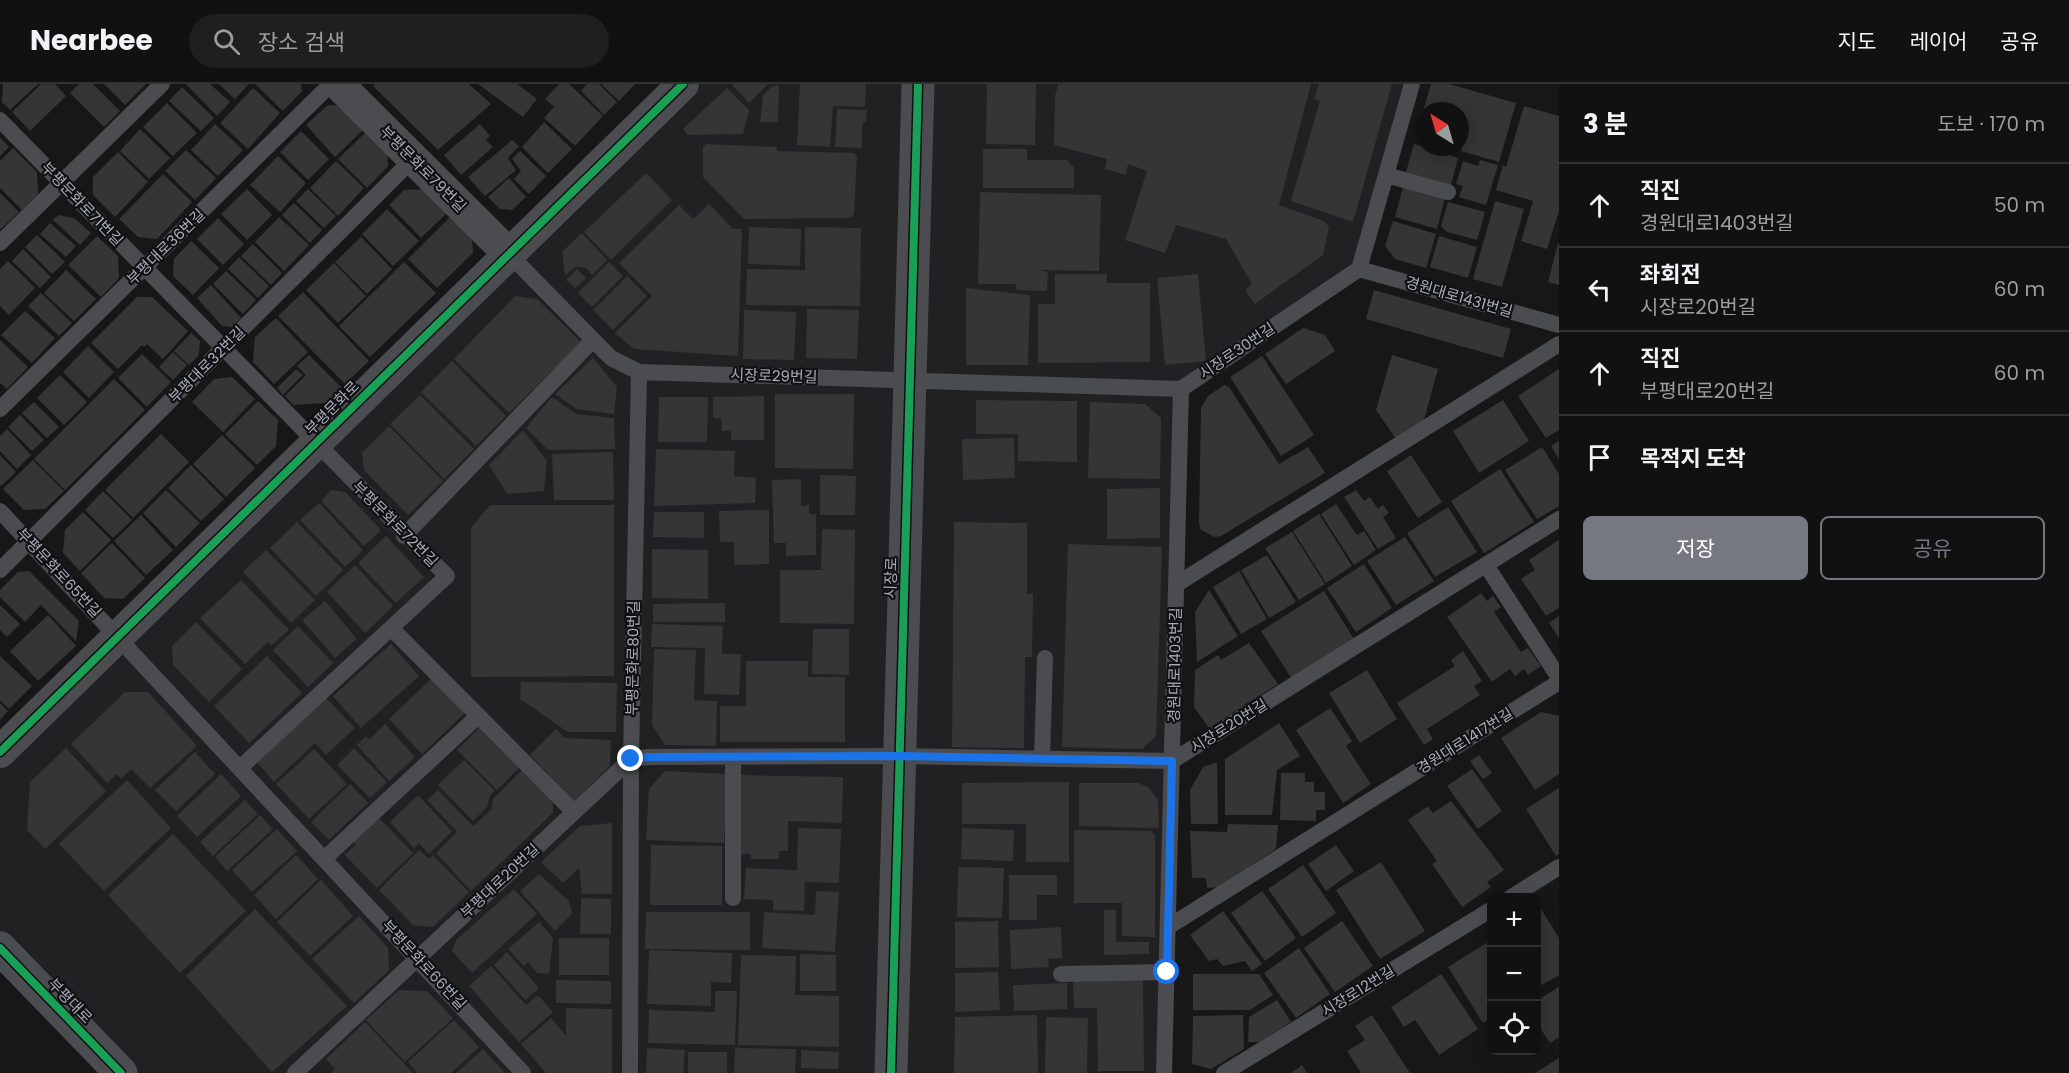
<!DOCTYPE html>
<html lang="ko">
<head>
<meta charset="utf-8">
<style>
  body { margin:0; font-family:Poppins,"Noto Sans KR",sans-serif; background:#1e1f1f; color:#f1f3f6 }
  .controls { position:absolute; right:18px; bottom:18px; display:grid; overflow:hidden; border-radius:9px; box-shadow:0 3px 15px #0003 }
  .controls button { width:54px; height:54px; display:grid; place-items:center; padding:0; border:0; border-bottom:2px solid #303131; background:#111; color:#f1f3f6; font:30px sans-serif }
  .compass { position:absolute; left:1415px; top:18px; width:54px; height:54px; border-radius:50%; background:#111; box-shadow:0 3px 15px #0003; rotate:323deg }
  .stop { position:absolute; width:18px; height:18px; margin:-14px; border:4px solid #1a73e8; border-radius:50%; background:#fff }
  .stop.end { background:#1a73e8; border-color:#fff; box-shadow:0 2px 6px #0008 }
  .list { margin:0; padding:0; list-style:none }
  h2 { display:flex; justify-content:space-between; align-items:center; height:78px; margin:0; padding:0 24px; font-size:26px }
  h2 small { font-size:20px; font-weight:400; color:#9c9d9f }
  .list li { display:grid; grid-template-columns:39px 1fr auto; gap:18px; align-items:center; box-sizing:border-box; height:84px; padding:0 24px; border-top:2px solid #303131 }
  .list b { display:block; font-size:22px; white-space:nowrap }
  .list p { margin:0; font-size:20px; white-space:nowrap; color:#9c9d9f }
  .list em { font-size:20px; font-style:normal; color:#9c9d9f }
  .actions { display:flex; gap:12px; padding:18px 24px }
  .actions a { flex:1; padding:14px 0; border:2px solid #757880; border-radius:9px; text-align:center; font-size:21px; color:#757880 }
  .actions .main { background:#757880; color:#fff }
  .icon { flex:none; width:33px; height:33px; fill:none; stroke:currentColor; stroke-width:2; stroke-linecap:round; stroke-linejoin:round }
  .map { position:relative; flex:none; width:1559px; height:989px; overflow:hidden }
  header { display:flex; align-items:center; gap:36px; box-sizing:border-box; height:84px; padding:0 30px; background:#111; border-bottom:2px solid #303131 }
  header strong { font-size:28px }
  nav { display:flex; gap:33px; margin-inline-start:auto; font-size:21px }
  .search { width:420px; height:54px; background:#1e1f1f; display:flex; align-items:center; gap:15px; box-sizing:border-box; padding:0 21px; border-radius:33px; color:#9c9d9f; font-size:22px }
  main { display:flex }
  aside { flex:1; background:#111 }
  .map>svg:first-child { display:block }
</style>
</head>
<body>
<header>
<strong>Nearbee</strong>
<div class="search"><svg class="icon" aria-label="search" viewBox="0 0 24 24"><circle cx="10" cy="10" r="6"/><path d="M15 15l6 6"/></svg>장소 검색</div>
<nav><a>지도</a><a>레이어</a><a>공유</a></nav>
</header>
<main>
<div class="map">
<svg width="1559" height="989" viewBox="0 0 1559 989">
  <rect width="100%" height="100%" fill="#171717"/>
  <path fill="#212123" d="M685,0H1412L1359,185L1181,305L1166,989H121L0,864V668Z"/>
  <path fill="#353536" d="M3,0H38L10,26L2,18Z
    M41,0H55L66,12L30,47L12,28Z
    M79,0H93L120,27L104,43L70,9Z
    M104,0H146L125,21Z
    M186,0H210L230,18L217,32Z
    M219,0H249L235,15Z
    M255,0H301L302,7L283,27Z
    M375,0H469L491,20L438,66L373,2Z
    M478,0H517L537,15L523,33Z
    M559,0H569L603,32L575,62L544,34L554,23L545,15Z
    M587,0H599L617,18L604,31L581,7Z
    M601,0H635L619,17Z
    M731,0H768L749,19Z
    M800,0H866L865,23L833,22L830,63L797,61Z
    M987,0H1036L1035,61L986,60Z
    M1058,0H1311L1279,121L1324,137L1329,143L1323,171L1255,220L1245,206L1252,200L1226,155L1176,141L1165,169L1125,156L1147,87L1128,80L1126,91L1105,85L1107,75L1054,61L1055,12Z
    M1319,0H1392L1353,138L1291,117L1320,17L1314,15Z
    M1431,0H1449L1516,19L1499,78L1461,67L1463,58L1460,57V27H1424V54L1416,52Z
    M779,1L778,38H760L763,12L771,3Z
    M182,3L214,34L201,47L169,17Z
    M253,4L280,29L248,65L220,39Z
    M727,4L749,26L743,50L688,51L683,45Z
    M167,19L197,49L173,72L143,43Z
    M328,21L346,22L366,43L335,73L306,41Z
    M1524,22L1559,32V127L1547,165L1521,157L1533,117L1496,106L1503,81L1506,83Z
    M837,25L867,26L866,37L862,40V64L835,63Z
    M544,38L572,65L548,89L522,63Z
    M215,40L243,66L218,92L191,66Z
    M480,40L490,52L486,56L493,63L461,91L444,71Z
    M140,45L170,74L149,95L120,67Z
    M301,47L329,75L308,96L280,68Z
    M367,47L387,68L388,82L367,104L338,75Z
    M0,53L9,63L0,72Z
    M512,56L519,62L508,74L516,86L485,112L468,93Z
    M706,60L777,63V67L854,69L857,73L854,130L850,134L744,135L703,93V63Z
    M1414,60L1458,74L1451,101L1406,88Z
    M13,64L37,88L38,110L22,126L0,104V77Z
    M983,65H1027V76H1067L1074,84V104H983Z
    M186,66L216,94L195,116L165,87Z
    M520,67L546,92L529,110L514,95L521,87L512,75Z
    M118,68L148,98L115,133L93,111V93Z
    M278,72L306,99L280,128L250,101Z
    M1480,76L1498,81L1486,121L1459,113L1463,102L1456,100L1463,77L1478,82Z
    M336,77L364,104L338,132L310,104Z
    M646,89L672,116L611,176L584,148Z
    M163,90L192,118L157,155L138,153L119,135Z
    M509,94L526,113L512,126L500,125L488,113Z
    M1403,103L1445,114L1437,145L1395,133Z
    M247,105L272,131L247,156L221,130Z
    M308,105L336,132L324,144L296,117Z
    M427,105L449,127L421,154L389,121L404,106Z
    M980,108L1101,111L1099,187L1036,186L1048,188L1047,207L1017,206L1015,200H978Z
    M0,109L19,128L0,146Z
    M1495,117L1524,125L1502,203L1473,195Z
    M1448,118L1485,128L1477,156L1447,148L1441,142Z
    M294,119L322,146L310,159L282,131Z
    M709,120L733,145H742L738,272L634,265L615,249L652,212L619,179L679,121L693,135Z
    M387,125L419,157L393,182L362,150Z
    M58,131L74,134L91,149L80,161L53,136Z
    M451,132L472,153L473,169L437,204L408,175Z
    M279,133L309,161L284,187L255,158Z
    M218,134L244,160L223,181L197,155Z
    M1393,137L1436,150L1426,184L1395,175L1385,162Z
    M50,139L76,162L66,173L40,150Z
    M749,143L801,145L800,182L748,180Z
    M805,143L861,144L860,222L746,221L747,185L805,186Z
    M582,149L607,176L592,191L586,184L575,183L565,192L562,168Z
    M37,151L65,178L52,190L25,163Z
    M97,152L118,172L119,194L101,213L68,181Z
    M1439,152L1477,163L1468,194L1430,183Z
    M361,153L392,185L367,210L335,178Z
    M191,157L219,184L193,211L173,192L174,175Z
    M1558,159H1559V201L1548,198Z
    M253,160L282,189L271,201L241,172Z
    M23,165L51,193L40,204L12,177Z
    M239,173L269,202L258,214L228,185Z
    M8,177L35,204L9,231L0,222V185Z
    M404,178L436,209L370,273L339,242Z
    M609,178L623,192L592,223L578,209Z
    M334,179L366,212L338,239L306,206Z
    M577,185L586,194L575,204L566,196Z
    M66,186L96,215L74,237L44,209Z
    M226,187L256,216L243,230L213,200Z
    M1055,190H1107V199H1150V278L1038,279V220H1055Z
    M1198,190L1206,277L1165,281L1157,194Z
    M627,192L647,212L613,246L593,226Z
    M211,201L241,234L232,243L222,242L197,214Z
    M966,204L1030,211L1028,281H966Z
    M1374,206L1511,245L1503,274L1366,235Z
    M303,208L369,277L345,300L278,232Z
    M41,209L72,239L59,252L28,222Z
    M515,212L537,215L581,258L509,329L454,275Z
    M137,213H152L188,247L163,275L147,260L144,263L142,261L118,285L91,259Z
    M807,225L859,226L857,275L806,274Z
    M744,226L796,228L794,276L743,275Z
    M25,227L55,254L32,279L1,251Z
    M276,234L308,268L274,300L253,278L255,253Z
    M1303,244L1325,251L1335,267L1286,300L1265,270Z
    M191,249L200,257L199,271L189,281L174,267Z
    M0,256L28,283L7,305L0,299Z
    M88,262L114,288L89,314L63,288Z
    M173,268L187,281L173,296L159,283Z
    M142,270L171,298L147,323L118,294Z
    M309,271L342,304L327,319L293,321L285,312L306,291L297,282Z
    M1392,271L1438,285L1424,336L1396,355L1376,326Z
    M1262,272L1314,351L1281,372L1230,293Z
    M593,274L617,303L614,330L577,325L555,310Z
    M452,277L506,332L476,362L421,308Z
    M296,285L303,291L283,311L277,304Z
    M1559,285V346L1546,354L1518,312Z
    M60,291L87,318L64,341L37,314Z
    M232,293L255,315L223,348L192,318L214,295Z
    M114,295L145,326L65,406L34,375Z
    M1224,301L1229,303L1279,380L1308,363L1325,389L1221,452L1215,453L1201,446L1199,440L1201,324L1208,312Z
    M775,310H854L853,385L775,384Z
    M420,311L474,365L444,395L390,340Z
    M764,312V356H731V346L722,347L721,334H713V313Z
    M552,313L576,330L614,334L615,365L548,366L526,344Z
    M659,313H708L707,358H658Z
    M976,316L1077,317V378L1018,377V350H976Z
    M1503,316L1529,357L1479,389L1453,347Z
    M258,317L278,336L276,362L257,381L225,350Z
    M34,318L59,343L47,354L22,329Z
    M1090,318L1145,320L1161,334L1160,395L1088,394Z
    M20,331L44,356L32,367L8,343Z
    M389,342L443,397L408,431L364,386L362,369Z
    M7,345L31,371L17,385L0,367V352Z
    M523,346L547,377L544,407L507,410L489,381Z
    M161,350L189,378L133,434L105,406Z
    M222,351L255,384L226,413L193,380Z
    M1014,354L1015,394L963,396L962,355Z
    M1559,357V375L1551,362Z
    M1542,363L1559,390V422L1537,435L1505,386Z
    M656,365L735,367L734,392L756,394L755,419L654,422Z
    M613,368L614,416H554L552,370Z
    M0,371L16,388L1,402L0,400Z
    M1411,371L1442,418L1418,434L1387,387Z
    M33,376L64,407L45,425L24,426L3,405Z
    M191,381L224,415L201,437L168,404Z
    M1500,385L1534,438L1484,469L1451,417Z
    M820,391L856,392L855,431H820Z
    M801,395V422L809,421V430H816V471L786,472V459H774L772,396Z
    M1160,404V454L1107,455V405Z
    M166,406L200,439L176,463L143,429Z
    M331,406L345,408L381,446L364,462L321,417Z
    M1356,406L1364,417L1370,413L1378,425L1383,421L1389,429L1383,433L1396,454L1378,465L1344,413Z
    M103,407L132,436L113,454L85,426Z
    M319,419L363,466L345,483L300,436Z
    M1336,420L1357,451L1364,447L1376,466L1354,481L1321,430Z
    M490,421H614V592L471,593V444Z
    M1448,423L1477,468L1435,493L1407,449Z
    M769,426V480L734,481V458H720L719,427Z
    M83,428L111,456L80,487L63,469L65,446Z
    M654,428H704V454L653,453Z
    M1319,430L1352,482L1326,499L1293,447Z
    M141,431L173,466L146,491L114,457Z
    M297,438L343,486L316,512L270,464Z
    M954,438L1027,439V510H1033L1032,573H1025L1024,664L952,663Z
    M822,445L855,446L854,540L780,539V486H827L821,485Z
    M1292,448L1325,500L1299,516L1265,464Z
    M386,452L424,493L396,519L358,479Z
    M1405,453L1434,497L1396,521L1367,477Z
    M1559,456V524L1546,532L1521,495L1535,486L1529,476Z
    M112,459L145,494L123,515L104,514L81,489Z
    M1068,460L1162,463L1156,652L1142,665L1062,663Z
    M652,465L708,466V515L652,514Z
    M266,466L315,516L291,539L243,488Z
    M1267,471L1296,518L1269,534L1241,486Z
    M1364,480L1392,524L1356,548L1327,504Z
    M355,481L393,522L365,549L327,508Z
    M29,487L79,537L76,557L41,521L25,538L0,513V506L18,488Z
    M1239,487L1267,535L1241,550L1213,503Z
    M241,496L289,546L271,562L268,558L245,580L200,534Z
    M1209,506L1238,552L1197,578L1195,528Z
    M1324,507L1354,555L1292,595L1261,547Z
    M1481,509L1487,517L1493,512L1501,523L1494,528L1521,568L1528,564L1541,582L1528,591L1524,585L1515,592L1510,585L1492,598L1447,533Z
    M325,517L357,555L335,574L302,536Z
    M725,519V538H653V520Z
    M0,521L20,540L7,553L0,546Z
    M48,531L76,562L38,597L10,567Z
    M1559,532V554L1549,539Z
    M196,538L242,585L209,618L173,581L172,562Z
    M652,540L723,542L722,570H741L739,611L704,610L705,564L651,563Z
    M298,542L333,579L308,603L273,566Z
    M813,545H849V591L812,590Z
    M1249,559L1278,600L1209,644L1194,623L1195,586L1218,571L1221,576Z
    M391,560L419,592L361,644L333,612Z
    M654,565L696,566L694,616L717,617L716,662L665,661L652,641Z
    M1463,567L1482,597L1474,602L1480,611L1427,645L1433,655L1424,661L1397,619L1455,582L1451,576Z
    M0,572L32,602L9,625L0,616Z
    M267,572L302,609L249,659L214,622Z
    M746,577H808V593H845V658H720V622H746Z
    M1367,586L1397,635L1360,659L1329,609Z
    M432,594L465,629L422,670L389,635Z
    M521,598L617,599L616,648H568L520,615Z
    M125,608H148L197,662L150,704L131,685L121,695L117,690L107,699L71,660Z
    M325,613L355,644L326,671L315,659L274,698L256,677Z
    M0,619L8,627L0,636Z
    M1330,624L1352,657L1346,662L1371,700L1343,719L1296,646Z
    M1541,628L1559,632V690L1535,706L1501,654Z
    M1279,639L1300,672L1277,686L1272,731H1225V675Z
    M385,640L415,673L389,697L357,661L366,652L369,656Z
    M479,644L519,684L497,706L457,666Z
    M556,645L564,654L611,656L610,682L574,717L530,671Z
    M66,664L106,707L45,765L27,746L30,698Z
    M354,664L387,698L370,714L337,681Z
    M314,665L347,700L309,735L276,700Z
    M195,668L215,690L176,727L155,706Z
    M1479,671L1492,689L1483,695L1470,677Z
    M464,676L495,707L490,711L487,723L473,737L438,701Z
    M1217,678L1218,740H1191L1190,706L1203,683Z
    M523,685L553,716V729L471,807L436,769L457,748L427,716L438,706L473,742L492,725L493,715Z
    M1472,685L1502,727L1478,745L1447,702Z
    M665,687L727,690L724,759L646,756L649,705Z
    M1281,689H1305V698H1314V708H1325V726H1316V737L1280,736Z
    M221,690L241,712L197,753L177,732Z
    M739,691L843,693L842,739L788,737V767H779V775H751V770H738Z
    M127,696L171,744L104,807L59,760Z
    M1069,698V778H1026V740H962V699Z
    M1079,699H1138L1148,703L1158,716L1159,744L1079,742Z
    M350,700L368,719L329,756L311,738Z
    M1559,704V770L1556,772L1526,725Z
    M418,711L452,747L429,770L419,759L414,764L390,738Z
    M245,716L258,730L213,772L200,758Z
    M1451,717L1504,786L1487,798L1491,803L1462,823L1432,780L1437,777L1408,736L1428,722L1433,729Z
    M260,731L273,745L227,787L215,773Z
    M377,732L413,769L377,804L345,771L356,760L352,756Z
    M612,739V810H582L579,784L563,799L541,778L580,742Z
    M1228,740L1278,741L1276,765L1219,803L1207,804L1206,794H1192L1190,747L1227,748Z
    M798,744L841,745L839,799L805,798L804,827L773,826V816L744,815L746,784L797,786Z
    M962,744L1014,746L1013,777L961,775Z
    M277,745L297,767L252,808L232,786Z
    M1074,746L1151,747L1155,752V853L1122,852V819H1074Z
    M173,750L246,827L180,889L108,811Z
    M651,761L722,762V821H650Z
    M1336,761L1354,787L1326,807L1308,780Z
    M419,766L429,775L433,771L469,808L433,843L413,841L379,806Z
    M296,771L318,795L276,835L254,811Z
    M1381,778L1425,847L1380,875L1336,806Z
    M1303,781L1336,829L1302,853L1268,805Z
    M958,783L1004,784L1002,834L957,833Z
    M539,790L569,817L572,830L555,847L520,807Z
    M1009,791H1057V811H1037V836H1009Z
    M321,796L353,832L310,872L277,838Z
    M514,805L537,830L472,889L452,867L456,856Z
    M816,807L839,808L835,868L762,864L764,828L815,831Z
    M1262,807L1296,854L1265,877L1231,829Z
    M581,814L611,815V850H580Z
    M255,825L347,922L272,988L186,892Z
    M1541,825L1559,854V891L1540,902L1536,896V828Z
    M1104,826H1116V858H1149V870L1104,871Z
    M1223,827L1262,880L1252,887L1245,877L1223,882L1217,875L1209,877L1190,851Z
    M646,828H750V866L645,865Z
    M359,832L388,864L389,886L354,919L312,875Z
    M998,837L999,883L955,884V838Z
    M1342,837L1373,882L1335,908L1304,864Z
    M539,838L553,854L549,890L537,889L528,878L524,882L508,865Z
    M1061,843L1062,874L1048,875L1049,883L1011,885L1010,846Z
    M559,854H609V891H559Z
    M1491,856V934L1483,939L1448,883Z
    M1299,864L1330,910L1296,934L1264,889Z
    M649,866L732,869L731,899L711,898V922L647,920Z
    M507,868L539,904L525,916L494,881Z
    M800,870L836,871V907H800Z
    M741,871L796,872L795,911L839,912V963L738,961Z
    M491,882L526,921L538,911L553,928L519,958L469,902Z
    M998,888L1000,926L955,928V889Z
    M1193,890H1259L1273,911L1250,926H1193Z
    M1441,890L1478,945L1439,971L1415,936L1404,943L1391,923Z
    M1143,895L1144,987H1098L1097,924H1074L1073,896Z
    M556,896L611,897V920L556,919Z
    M1067,899V925L1014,927L1013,901Z
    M1559,903V953L1550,959L1536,938V917Z
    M399,906L427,907L453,934L405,978L366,936Z
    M715,907H737L735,961L648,959L649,926L715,928Z
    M1277,916L1291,938L1259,958H1248L1249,933Z
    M566,924L612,925V989H546L521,960L551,934L566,952Z
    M1037,931L1038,989H954L955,933Z
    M1243,931L1244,965L1211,985L1192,980L1193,932Z
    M1372,931L1410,989H1361L1347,967L1365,956L1355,942Z
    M1046,933L1088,934L1087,989H1045Z
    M454,936L479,963L451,989H418L408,978Z
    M365,938L413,989H331L335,985L326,975Z
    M647,964L685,966L683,989H646Z
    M735,964L796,965L795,989H734Z
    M483,965L505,989H456Z
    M801,966L839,968L838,985L801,984Z
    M688,968H727V989H688Z
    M1559,974V989H1535Z
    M1302,981L1307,989H1291Z"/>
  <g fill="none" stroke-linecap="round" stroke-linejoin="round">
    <path stroke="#4b4c50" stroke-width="16" d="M0,36L447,492L241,683
      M1386,91L1448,108
      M0,159L162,0
      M508,169L611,274L639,288L1181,305L1359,185L1412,0
      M1359,185L1559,241
      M0,325L331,0
      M0,427L523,989
      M404,452L593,256
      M1486,481L1559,594
      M0,486L413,75
      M1177,500L1559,260
      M391,544L574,728
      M733,673V814
      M1042,675L1045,574
      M325,774L478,632
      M1510,814L1559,783
      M1168,843L1559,598
      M1061,890L1167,888
      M295,989L631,675L649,673L900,672L1172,677L1559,435
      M630,989L631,675L639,288
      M1164,989L1181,305
      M1224,989L1492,825"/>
    <path stroke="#4b4c50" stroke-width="32" d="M338,0L508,169
      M0,668L683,0"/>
    <path stroke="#4b4c50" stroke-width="33" d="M0,864L121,989
      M891,989L918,0"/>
    <g stroke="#111113" stroke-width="11">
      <path id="cycleway" d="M0,668L683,0
        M0,864L121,989
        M891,989L918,0"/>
    </g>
    <use href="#cycleway" stroke="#1a9f57" stroke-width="8"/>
  </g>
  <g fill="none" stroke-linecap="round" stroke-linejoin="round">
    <path stroke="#1a73e8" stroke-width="8" d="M631,675L648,673L900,672L1172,677L1167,888"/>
  </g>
  <g text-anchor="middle" stroke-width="4.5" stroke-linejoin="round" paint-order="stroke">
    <g font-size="15" fill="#a8adb8" stroke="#111113">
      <text transform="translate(423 85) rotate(45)" y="5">부평문화로79번길</text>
      <text transform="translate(82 120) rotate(46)" y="5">부평문화로71번길</text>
      <text transform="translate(166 163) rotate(-44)" y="5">부평대로36번길</text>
      <text transform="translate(1459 213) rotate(16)" y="5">경원대로1431번길</text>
      <text transform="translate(1237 267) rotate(-34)" y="5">시장로30번길</text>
      <text transform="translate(207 281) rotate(-45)" y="5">부평대로32번길</text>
      <text transform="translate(774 292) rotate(2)" y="5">시장로29번길</text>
      <text transform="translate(332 324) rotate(-45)" y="5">부평문화로</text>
      <text transform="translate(395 440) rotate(45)" y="5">부평문화로72번길</text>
      <text transform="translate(59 489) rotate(47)" y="5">부평문화로65번길</text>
      <text transform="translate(891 494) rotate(-88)" y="5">시장로</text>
      <text transform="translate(633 574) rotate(-89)" y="5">부평문화로80번길</text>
      <text transform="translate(1175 581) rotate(-89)" y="5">경원대로1403번길</text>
      <text transform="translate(1229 642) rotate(-32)" y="5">시장로20번길</text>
      <text transform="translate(1465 657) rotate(-32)" y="5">경원대로1417번길</text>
      <text transform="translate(500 797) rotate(-43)" y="5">부평대로20번길</text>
      <text transform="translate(424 881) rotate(47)" y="5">부평문화로66번길</text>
      <text transform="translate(1358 907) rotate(-32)" y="5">시장로12번길</text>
      <text transform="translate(70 917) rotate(46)" y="5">부평대로</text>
    </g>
  </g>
</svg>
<div class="controls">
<button>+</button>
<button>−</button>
<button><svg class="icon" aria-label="locate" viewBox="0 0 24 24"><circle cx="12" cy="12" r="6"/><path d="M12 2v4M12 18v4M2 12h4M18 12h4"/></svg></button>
</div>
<svg class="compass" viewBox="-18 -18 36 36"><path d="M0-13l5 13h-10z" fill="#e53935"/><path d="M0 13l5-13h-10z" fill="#9c9d9f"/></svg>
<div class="stop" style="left:1167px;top:888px"></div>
<div class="stop end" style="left:631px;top:675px"></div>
</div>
<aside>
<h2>3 분<small>도보 · 170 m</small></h2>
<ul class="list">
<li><svg class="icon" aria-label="ahead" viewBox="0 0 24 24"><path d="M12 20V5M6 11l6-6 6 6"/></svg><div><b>직진</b><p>경원대로1403번길</p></div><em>50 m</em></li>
<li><svg class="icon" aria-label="left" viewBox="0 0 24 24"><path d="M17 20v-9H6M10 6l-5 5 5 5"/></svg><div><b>좌회전</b><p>시장로20번길</p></div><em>60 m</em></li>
<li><svg class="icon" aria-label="ahead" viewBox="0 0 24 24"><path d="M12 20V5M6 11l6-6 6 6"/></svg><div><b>직진</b><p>부평대로20번길</p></div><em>60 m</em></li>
<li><svg class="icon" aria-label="arrive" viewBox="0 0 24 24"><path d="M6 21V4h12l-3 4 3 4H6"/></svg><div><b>목적지 도착</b></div></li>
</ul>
<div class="actions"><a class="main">저장</a><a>공유</a></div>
</aside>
</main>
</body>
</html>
